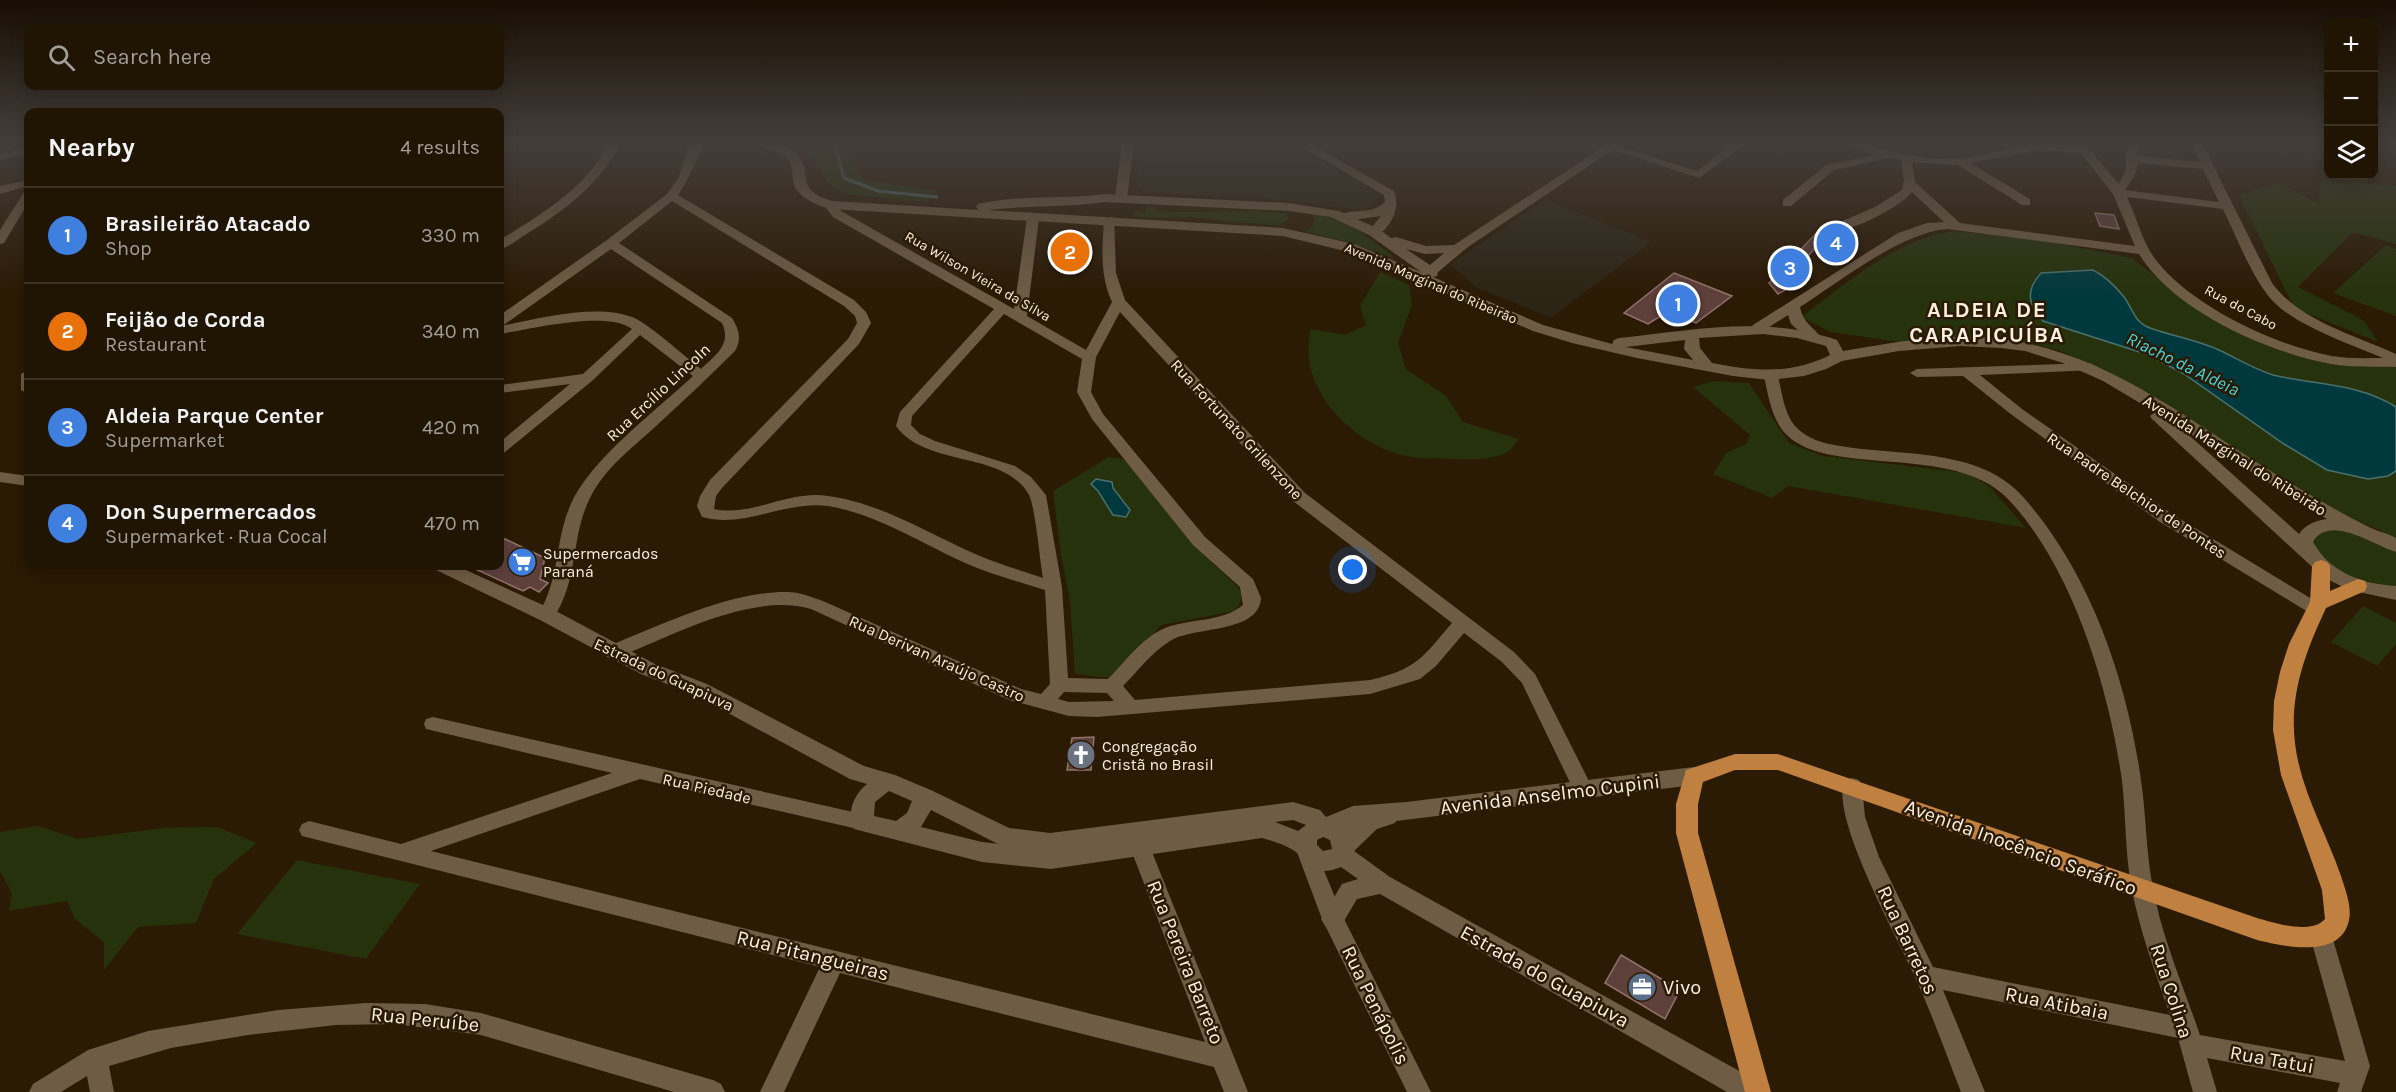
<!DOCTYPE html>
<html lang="en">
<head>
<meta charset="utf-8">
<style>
  body { margin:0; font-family:Karla,sans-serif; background:#2d2112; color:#f1f3f6 }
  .controls { position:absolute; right:18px; top:18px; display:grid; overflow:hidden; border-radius:12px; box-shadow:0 3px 15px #0003 }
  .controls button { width:54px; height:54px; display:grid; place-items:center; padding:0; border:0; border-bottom:2px solid #3d3325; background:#201403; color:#f1f3f6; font:30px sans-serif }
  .you { position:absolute; left:1353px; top:570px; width:21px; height:21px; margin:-15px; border:4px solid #fff; border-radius:50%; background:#1a73e8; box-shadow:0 0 0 9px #1a73e833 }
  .badge { display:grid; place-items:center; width:39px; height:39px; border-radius:50%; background:#bbaaf6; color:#fff; font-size:20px; font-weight:700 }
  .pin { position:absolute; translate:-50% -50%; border:3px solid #fff; box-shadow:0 2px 6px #0006 }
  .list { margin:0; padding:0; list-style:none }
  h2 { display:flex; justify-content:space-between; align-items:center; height:78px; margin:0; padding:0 24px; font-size:26px }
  h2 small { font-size:20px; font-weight:400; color:#a29e9a }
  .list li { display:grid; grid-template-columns:39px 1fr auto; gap:18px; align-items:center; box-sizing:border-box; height:96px; padding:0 24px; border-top:2px solid #3d3325 }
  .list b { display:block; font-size:22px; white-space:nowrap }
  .list p { margin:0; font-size:20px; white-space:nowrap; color:#a29e9a }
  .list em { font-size:20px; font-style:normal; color:#a29e9a }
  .icon { flex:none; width:33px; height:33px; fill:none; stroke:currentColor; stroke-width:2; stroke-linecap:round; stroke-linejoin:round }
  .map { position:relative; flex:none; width:2396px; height:1092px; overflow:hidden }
  .search { position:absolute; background:#201403; box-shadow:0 3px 15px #0003; left:24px; top:24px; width:480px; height:66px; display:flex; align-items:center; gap:15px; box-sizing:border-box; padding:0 21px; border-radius:12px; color:#a29e9a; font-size:22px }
  .panel { position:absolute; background:#201403; box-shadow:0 3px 15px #0003; left:24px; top:108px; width:480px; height:462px; border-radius:12px }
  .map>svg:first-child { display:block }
</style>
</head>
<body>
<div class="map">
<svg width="2396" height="1092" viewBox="0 0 2396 1092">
  <rect width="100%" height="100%" fill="#2b1a04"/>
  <path fill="#2c2414" d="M1140,143H1286L1379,191L1380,194L1371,208L1361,210L1281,200L1144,192L1137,185Z
    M1546,200L1651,242L1551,318L1477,288L1450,264Z"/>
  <path fill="#26320c" d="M802,143H847L853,162L865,181L937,190L929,202L844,194L829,184Z
    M2321,180L2396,186V244L2353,232L2298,287L2363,320L2378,342L2294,308L2239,195L2279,183L2319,204Z
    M1147,206L1158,208L1155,211C1199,214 1241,209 1286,213L1289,219L1280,225L1231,222L1202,218L1134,217L1133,211L1144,213Z
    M1312,214C1348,218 1370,239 1398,260L1348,242L1305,232L1312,227L1314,219Z
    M1953,231L2036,239L2131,258L2201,310L2311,360L2396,367V543L2383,532L2316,502L2160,400L2058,350L1995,338L1900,342L1831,332L1801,317C1847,283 1895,240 1953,231Z
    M2386,245L2396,249V316L2333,293Z
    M1380,272L1409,285L1412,305L1398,343L1406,369L1446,396L1463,422L1519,439C1515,443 1511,451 1506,453C1490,460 1469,460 1452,459C1438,458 1423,459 1410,457C1354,446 1295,389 1311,329L1345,335L1366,325L1360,306Z
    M1714,381L1749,383L1789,443L1823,456L1968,473L1990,487L2026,528L1788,486L1772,498L1713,474L1726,453L1746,444L1750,435L1693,387Z
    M1109,457L1129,460L1203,554L1242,591L1241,601L1235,611L1161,625L1117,679L1075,674L1070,601L1061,556L1053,491Z
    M2327,530H2346L2396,550V588L2345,576L2314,551L2312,539L2315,535Z
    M2363,606L2396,623V644L2377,666L2331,642Z
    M38,826L78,839L163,828L217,827L257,843L214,879L196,923L138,927L104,970V942L75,919L67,901L9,911L12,894L0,871V832Z
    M297,860L420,884L366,959L237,934Z"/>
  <path fill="#00393d" stroke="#4b706e" stroke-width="1.5" d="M2093,270C2105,276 2116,287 2124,297C2133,309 2134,322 2150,328C2172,336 2197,340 2219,350C2238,359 2254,369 2273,375C2315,385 2359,383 2396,407V471L2388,476L2368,479L2327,470L2284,444L2184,374L2149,355L2043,321C2028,304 2025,291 2041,273Z
    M1096,479L1112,482L1113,488L1130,510L1126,517L1113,515L1098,491L1091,484Z"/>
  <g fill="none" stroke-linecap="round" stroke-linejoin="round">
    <path stroke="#4b706e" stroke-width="3" d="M834,143L844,178L878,191L937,197"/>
  </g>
  <path fill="#5e403b" stroke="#93726c" stroke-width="1.5" d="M2095,213L2114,215L2119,229L2100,226Z
    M1823,226L1851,236L1835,254L1816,247L1785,282L1795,285L1778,294L1769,283Z
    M1674,273L1732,296L1696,323L1667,312L1648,324L1624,313Z
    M505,539L545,558L540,579L548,583L539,592L530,587L523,591L469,566H500V543Z
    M1094,737L1091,770H1067L1072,738Z
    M1621,955L1680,990L1665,1019L1605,983Z"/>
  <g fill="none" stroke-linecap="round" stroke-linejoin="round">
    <path fill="#6f5c44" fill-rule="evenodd" d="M609,143H621C599,184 567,209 528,233C519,238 510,247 500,249V240C543,213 585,189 609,143Z
      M694,143H706C695,161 690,178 678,195L854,300L866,312L871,323L859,344L722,488L716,496L714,509C752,517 789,490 828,496C880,503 926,532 973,553C996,563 1019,570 1043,578C1040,561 1035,506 1029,495C1004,450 926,468 896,426L900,412L994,309L833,217L824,205L830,201L834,202L841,211L1014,309L1027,218L1033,214L1037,215L1039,218L1027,316L1086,350L1112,302C1100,276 1102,249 1104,221L1110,217L1114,218L1116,273L1125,300L1305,493L1514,652L1535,674L1593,789L1590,795L1583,797L1576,795L1522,683L1502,662L1464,633L1436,666L1420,679L1370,694L1097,717L1069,716L1009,700L811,609C753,592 673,635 619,657L613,659L607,657L604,652L607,647C658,626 731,591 787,592C799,592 812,597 823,601L1021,689L1041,694L1050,684L1045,590C1017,581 989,574 963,562C919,542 876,514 828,506C784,500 746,529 702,517L697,506L700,496L710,480L848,339L857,323L855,316L844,306L672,201L619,243L732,318C739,329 742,339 735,351C709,377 682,402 655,427C632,448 604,469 590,498C570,538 580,577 553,619L547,621L541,619L538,615C561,576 554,544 570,506C589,460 656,411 693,376L640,335L592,381L505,452L500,454V442L570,384L500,393V385L583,374L632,329C608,310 530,329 500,334V326C537,319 596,303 632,317C647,322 684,356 701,369C715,355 732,345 722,323L611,249L505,324L500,325V315L607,240L667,194L679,177L685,158ZM1120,312L1293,501L1452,623C1422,658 1417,669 1370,680L1135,700L1123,686C1138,671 1152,652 1170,641C1193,626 1259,634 1261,598L1253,579L1205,537L1103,414L1091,392L1096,357ZM1004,314L1082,359L1077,392L1092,419L1193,545L1240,587L1243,605C1222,623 1187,618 1163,629C1141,639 1125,662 1108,679L1068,678L1062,587L1046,495L1031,477L1015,466L935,441L920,434L911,425L912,416ZM1064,692L1107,693L1114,701L1069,702L1058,699Z
      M1122,143H1134L1127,198L1121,202L1115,198Z
      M1295,143H1308L1394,191C1401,206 1391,231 1374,236L1368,232L1381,216L1344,221L1338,217C1351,206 1369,217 1385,202L1384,195Z
      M1734,143H1746L1699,178L1604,147L1610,144L1614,145L1697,171Z
      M1844,143H1861L1890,152L1928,158L1960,159L2038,144L2075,146L2073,143H2084L2119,184L2126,169V143H2138V156L2200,162L2190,143H2202L2272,283C2300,321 2354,335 2396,354V367C2375,366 2352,368 2331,364C2267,352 2174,311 2139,254L1947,229C1902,232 1839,282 1800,307C1803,322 1811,325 1820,336L1818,339H1808L1791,324L1788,315L1763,331H1753L1751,328L1753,325L1898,233L1927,223L1944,222L1912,192C1904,204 1853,232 1838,229V223L1875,207L1902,190L1904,181L1901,160L1889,158L1834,170L1791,206H1783V200L1826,165L1876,155ZM2038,150L2081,153L2113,194L2135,246L1960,223L1915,182L1912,162L1958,165L2022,205H2030V199L1970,163ZM2138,163L2203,169L2219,202L2125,190L2135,175ZM2127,197L2223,209C2237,238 2250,273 2270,298C2293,325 2350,344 2383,358C2366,358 2349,359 2332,356C2276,346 2191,306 2156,260C2142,242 2137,218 2127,197Z
      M28,147V153L0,160V154Z
      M28,180V186L0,194V186Z
      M28,190V203L4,243L0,244V230L24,192Z
      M2090,363L2097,367L2095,370L1980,375L2022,409L2172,514L2320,604L2323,608L2320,612L2314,614L2308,612L2160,522L2012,415L1963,376L1917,377L1910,373L1917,369Z
      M28,370V394L21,390V374Z
      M1771,372L1778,376C1782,392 1784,414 1796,427C1811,443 1834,445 1854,448C1911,455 1984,451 2024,498C2091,574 2127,681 2141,780C2146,814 2146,849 2152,883C2161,936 2183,985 2200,1035L2345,1061L2310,936L2313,929L2321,926L2329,929L2332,936L2370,1066L2361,1092H2337L2340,1083L2207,1058L2217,1092H2193L2178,1038L1943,990L1985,1092H1961C1946,1054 1932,1014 1915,977C1899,940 1828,814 1845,780L1852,778L1859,780L1862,786L1865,817L1879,857L1933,967L2170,1015C2155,972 2139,929 2131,885C2125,851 2126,815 2122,781C2109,688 2073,568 2008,499C1953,441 1823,480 1783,431C1771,415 1768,395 1764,376Z
      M433,717L862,814L869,816L872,822L869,828L862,830L640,779L431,851L1205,1042L1130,847L1129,835L1132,829L1139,826L1146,829L1150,847L1248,1092H1224L1214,1067L840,973L784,1092H760L820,967L302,836L299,830L302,824L309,821L401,844L612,773L426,729L424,724L426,719Z
      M1307,843L1314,846L1343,917L1431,1092H1407L1322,919L1297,852L1300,846Z
      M366,1003L425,1004L481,1013L713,1080L721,1084L725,1092H674L481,1035L395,1024L336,1025L248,1035L171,1048L109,1066L114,1092H90L87,1076L61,1092H29L33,1084L88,1050L148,1031L278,1010Z"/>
    <path fill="#6f5c44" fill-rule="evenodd" d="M689,143H701L697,158L691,162L685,158Z
      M757,143C777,143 797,144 804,167C806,173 805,180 808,186C812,194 823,198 832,201L979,210L976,207L978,204C1019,194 1063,200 1104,194L1289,203L1339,211L1379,229L1391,238L1396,237L1426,246L1454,245L1609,143H1623L1468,247L1438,272L1437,276L1433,277L1543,325L1612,344L1614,340L1619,338C1694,330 1763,315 1837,340L1843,351C1895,342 1949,332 2001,339C2103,351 2188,419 2272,472C2303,491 2335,510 2367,526C2376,531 2387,533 2396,538V552C2375,546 2329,513 2313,542C2330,573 2363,584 2396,586V600L2349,590L2323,577L2152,419L2150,416L2155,412L2103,381L2063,363L2025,351L2001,348L1960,346L1899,351L1842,361L1826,369L1804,376L1769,380L1733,376L1637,358L1572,343L1533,331L1353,253L1283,236L830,209C816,205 796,197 793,181C792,172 793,165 787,158C778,149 765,150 757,143ZM1104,202L1289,211L1331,217L1369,235L1421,272L1354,244L1283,228L987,210C1026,205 1065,208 1104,202ZM1406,249L1425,254L1444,253L1430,265ZM1763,334L1797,338L1826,346L1830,355C1791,375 1753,371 1712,363L1700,348L1699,338ZM1685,340L1684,349L1693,360L1626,347ZM2181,428L2327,519C2315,521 2306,524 2299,534Z
      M0,472L28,476V486L0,482Z
      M433,566H457L554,610L655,664L707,684L864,766L895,775L933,791L1009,828L1050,833L1293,802L1320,810L1326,817L1353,806L1406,802L1694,767L1702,770L1705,776L1702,782L1694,785L1396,821L1395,823L1377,829L1354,851L1390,877L1761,1083L1765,1092H1727L1380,894L1357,899L1341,926L1333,929L1325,926L1321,919L1342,884L1358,879L1341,867C1312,879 1311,862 1293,850C1283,844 1273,841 1262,838L1051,869L982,862L854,829C846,813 854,794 867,784L850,779L693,694L641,674L540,620L436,570ZM889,791L912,801L907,813L896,821L874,816L875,802ZM931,810L998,844H1000L982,842L921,827ZM1293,820L1306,825L1298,831L1275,822ZM1323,837L1330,840L1332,849L1323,851L1317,845V840Z"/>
    <path fill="#c08140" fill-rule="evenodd" d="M2321,560L2327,562L2330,566V591L2358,579L2365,581L2367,586L2365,591L2326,608C2306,651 2289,694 2295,743C2300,789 2326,832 2341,876C2345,889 2352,906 2349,920C2341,960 2283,946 2257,940L1778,770H1735L1703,782L1698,804V833L1771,1092H1745L1676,833V804L1686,770L1735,754H1778L2257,918C2275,923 2311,935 2325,919L2322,890L2281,775L2273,730L2274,701L2280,672L2289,644L2310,602L2312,566L2315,562Z"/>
  </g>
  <linearGradient id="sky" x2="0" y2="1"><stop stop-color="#180e02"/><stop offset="0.48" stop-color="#443e3a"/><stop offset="1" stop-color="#443e3a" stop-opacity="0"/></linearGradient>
  <rect width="2396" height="296" fill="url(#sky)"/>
  <defs>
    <g id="supermarket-disc" transform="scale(1.5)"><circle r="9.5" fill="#3f7fe0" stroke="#2b1a04"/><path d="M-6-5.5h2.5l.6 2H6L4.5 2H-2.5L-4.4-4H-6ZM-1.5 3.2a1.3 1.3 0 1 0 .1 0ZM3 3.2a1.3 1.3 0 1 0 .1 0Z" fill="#fff"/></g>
    <g id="church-disc" transform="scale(1.5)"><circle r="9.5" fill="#6b7280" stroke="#2b1a04"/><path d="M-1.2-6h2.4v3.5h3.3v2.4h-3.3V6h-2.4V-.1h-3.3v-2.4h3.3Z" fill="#fff"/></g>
    <g id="office-disc" transform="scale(1.5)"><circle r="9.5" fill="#5c6f8a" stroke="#2b1a04"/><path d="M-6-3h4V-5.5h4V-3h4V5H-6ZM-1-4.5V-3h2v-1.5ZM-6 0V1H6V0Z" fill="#fff"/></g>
  </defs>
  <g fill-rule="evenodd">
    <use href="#supermarket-disc" x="522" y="562"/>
    <use href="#church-disc" x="1081" y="755"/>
    <use href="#office-disc" x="1642" y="987"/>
  </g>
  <g text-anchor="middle" stroke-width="5" stroke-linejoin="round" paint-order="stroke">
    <g font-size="14" fill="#fbefe2" stroke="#2b1a04">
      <text transform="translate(978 276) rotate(30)" y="5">Rua Wilson Vieira da Silva</text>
      <text transform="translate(1431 283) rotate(23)" y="5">Avenida Marginal do Ribeirão</text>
      <text transform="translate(2241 307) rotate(28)" y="5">Rua do Cabo</text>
    </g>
    <g font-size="16" fill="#fbefe2" stroke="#2b1a04">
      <text transform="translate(658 392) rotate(-43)" y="6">Rua Ercílio Lincoln</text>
      <text transform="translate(1237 429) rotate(47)" y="6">Rua Fortunato Grilenzone</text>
      <text transform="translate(2235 455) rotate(32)" y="6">Avenida Marginal do Ribeirão</text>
      <text transform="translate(2137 495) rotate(34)" y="6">Rua Padre Belchior de Pontes</text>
      <text transform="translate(937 658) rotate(24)" y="6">Rua Derivan Araújo Castro</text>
      <text transform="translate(664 674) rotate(25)" y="6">Estrada do Guapiuva</text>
      <text transform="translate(707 788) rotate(13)" y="6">Rua Piedade</text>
    </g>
    <g font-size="16" fill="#fbefe2" stroke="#2b1a04" text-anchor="start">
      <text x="543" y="559">Supermercados<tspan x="543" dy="18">Paraná</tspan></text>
      <text x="1102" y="752">Congregação<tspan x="1102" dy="18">Cristã no Brasil</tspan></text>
    </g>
    <g font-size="18" font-style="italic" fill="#44d7e0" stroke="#2b1a04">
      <text transform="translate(2183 364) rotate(26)" y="6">Riacho da Aldeia</text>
    </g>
    <g font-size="20" fill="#fbefe2" stroke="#2b1a04">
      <text transform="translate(1550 794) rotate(-7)" y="7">Avenida Anselmo Cupini</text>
      <text transform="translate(2021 847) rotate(20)" y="7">Avenida Inocêncio Seráfico</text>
      <text transform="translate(1908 940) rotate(65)" y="7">Rua Barretos</text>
      <text transform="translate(813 955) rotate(14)" y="7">Rua Pitangueiras</text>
      <text transform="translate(1186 962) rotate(68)" y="7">Rua Pereira Barreto</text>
      <text transform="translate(1545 976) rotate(29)" y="7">Estrada do Guapiuva</text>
      <text transform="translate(2172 991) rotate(72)" y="7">Rua Colina</text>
      <text transform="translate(2057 1003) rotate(11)" y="7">Rua Atibaia</text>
      <text transform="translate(1376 1005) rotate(64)" y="7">Rua Penápolis</text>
      <text transform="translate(425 1019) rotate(6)" y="7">Rua Peruíbe</text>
      <text transform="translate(2272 1059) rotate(10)" y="7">Rua Tatui</text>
    </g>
    <g font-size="20" fill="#fbefe2" stroke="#2b1a04" text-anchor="start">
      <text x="1663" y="994">Vivo</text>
    </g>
    <g font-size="22" font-weight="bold" letter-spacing="1.5" fill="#fbefe2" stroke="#2b1a04">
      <text x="1987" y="317">ALDEIA DE<tspan x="1987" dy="25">CARAPICUÍBA</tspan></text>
    </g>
  </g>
</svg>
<div class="controls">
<button>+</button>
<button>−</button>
<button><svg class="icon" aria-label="layers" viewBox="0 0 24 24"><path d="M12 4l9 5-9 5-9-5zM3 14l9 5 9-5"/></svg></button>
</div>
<div class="you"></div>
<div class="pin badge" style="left:1678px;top:304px;background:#3f7fe0">1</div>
<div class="pin badge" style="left:1070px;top:252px;background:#e8710a">2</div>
<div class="pin badge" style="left:1790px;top:268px;background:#3f7fe0">3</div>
<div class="pin badge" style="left:1836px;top:243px;background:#3f7fe0">4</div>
<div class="search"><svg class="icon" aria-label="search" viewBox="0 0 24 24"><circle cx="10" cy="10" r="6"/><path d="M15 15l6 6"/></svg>Search here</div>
<section class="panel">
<h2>Nearby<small>4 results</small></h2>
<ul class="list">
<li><span class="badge" style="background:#3f7fe0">1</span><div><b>Brasileirão Atacado</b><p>Shop</p></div><em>330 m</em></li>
<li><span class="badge" style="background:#e8710a">2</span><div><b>Feijão de Corda</b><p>Restaurant</p></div><em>340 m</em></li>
<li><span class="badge" style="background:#3f7fe0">3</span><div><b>Aldeia Parque Center</b><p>Supermarket</p></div><em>420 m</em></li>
<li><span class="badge" style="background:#3f7fe0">4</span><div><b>Don Supermercados</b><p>Supermarket · Rua Cocal</p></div><em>470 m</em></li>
</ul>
</section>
</div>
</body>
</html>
